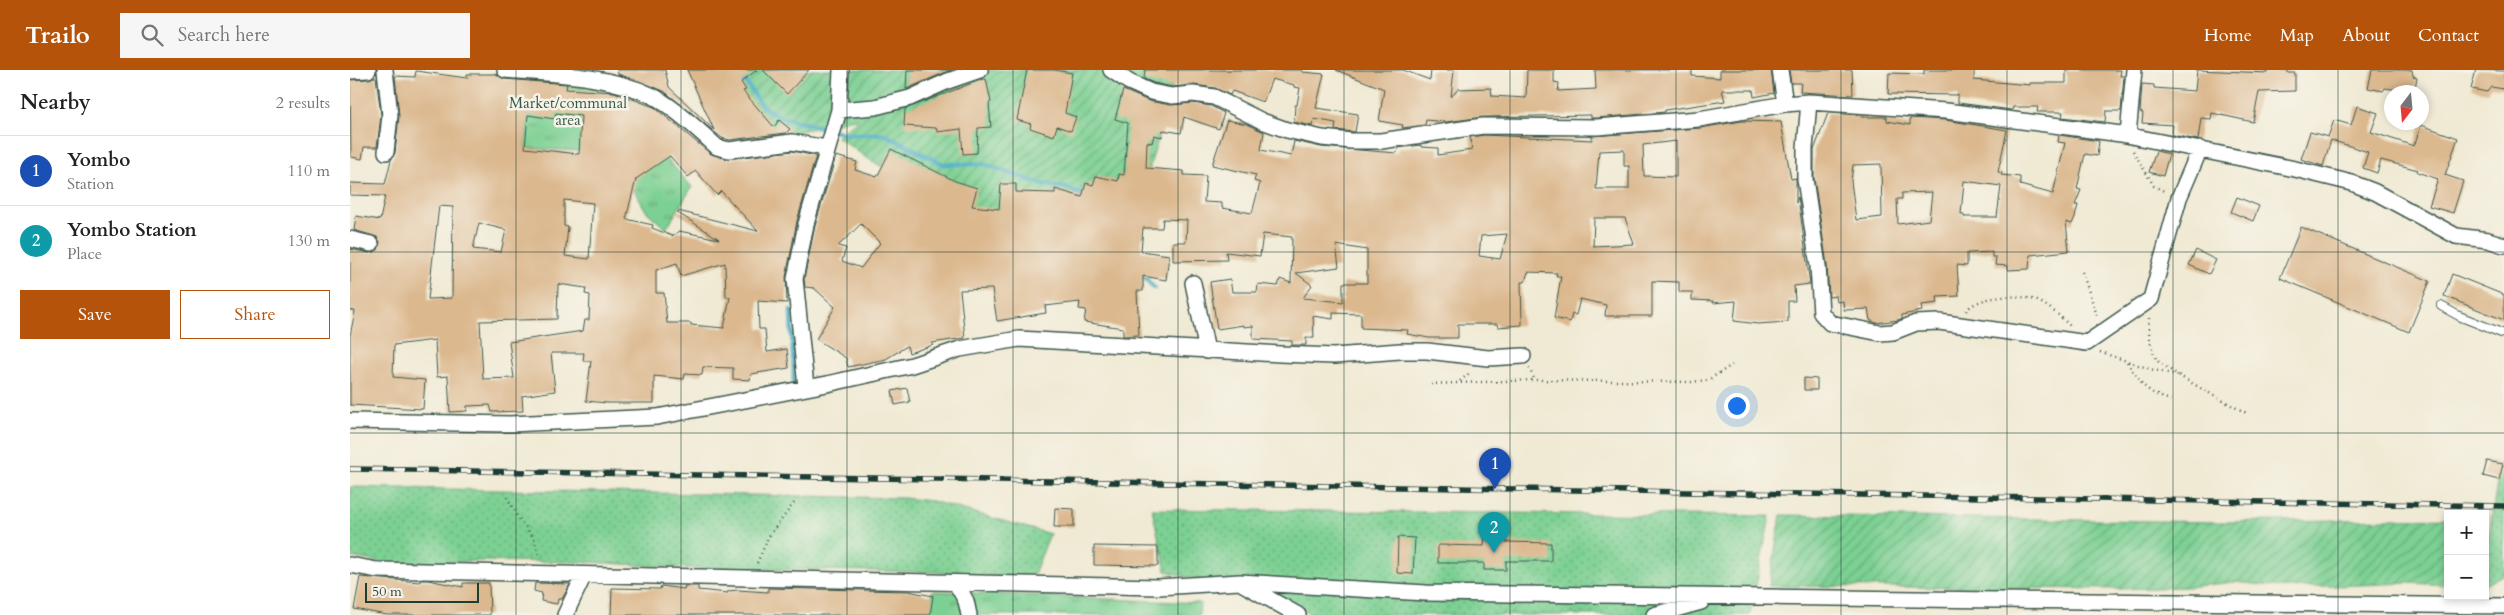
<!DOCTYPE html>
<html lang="en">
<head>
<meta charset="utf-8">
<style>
  body { margin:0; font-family:Cardo,serif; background:#f6f6f6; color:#202124 }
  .controls { position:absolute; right:15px; bottom:15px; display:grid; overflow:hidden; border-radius:0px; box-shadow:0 2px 8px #0003 }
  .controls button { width:45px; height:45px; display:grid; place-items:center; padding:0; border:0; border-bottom:1px solid #e0e0e0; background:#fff; color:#202124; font:25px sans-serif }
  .compass { position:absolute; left:2034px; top:15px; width:45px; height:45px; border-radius:50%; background:#fff; box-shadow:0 2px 8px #0003; rotate:196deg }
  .scale { position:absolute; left:15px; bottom:12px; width:114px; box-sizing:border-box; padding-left:5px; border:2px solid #1f3d34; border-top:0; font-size:14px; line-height:18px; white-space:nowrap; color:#1f3d34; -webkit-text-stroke:4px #f7f3e8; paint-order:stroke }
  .you { position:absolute; left:1386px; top:335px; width:18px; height:18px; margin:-12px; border:4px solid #fff; border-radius:50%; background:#1a73e8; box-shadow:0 0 0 8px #1a73e833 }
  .badge { display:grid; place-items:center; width:32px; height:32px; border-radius:50%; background:#b45309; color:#fff; font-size:16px; font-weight:700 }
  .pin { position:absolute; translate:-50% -41px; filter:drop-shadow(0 1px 2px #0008) }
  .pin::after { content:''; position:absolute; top:26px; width:18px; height:15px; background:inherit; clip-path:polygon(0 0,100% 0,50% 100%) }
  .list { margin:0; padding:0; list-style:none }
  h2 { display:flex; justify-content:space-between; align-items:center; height:65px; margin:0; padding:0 20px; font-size:21px }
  h2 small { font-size:16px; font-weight:400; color:#757577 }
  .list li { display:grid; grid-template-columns:32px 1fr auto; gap:15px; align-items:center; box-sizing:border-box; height:70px; padding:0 20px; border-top:1px solid #e0e0e0 }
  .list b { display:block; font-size:19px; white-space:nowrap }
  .list p { margin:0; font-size:16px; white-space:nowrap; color:#757577 }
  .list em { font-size:16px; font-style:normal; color:#757577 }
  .actions { display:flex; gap:10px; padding:15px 20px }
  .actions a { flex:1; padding:11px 0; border:1px solid #b45309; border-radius:0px; text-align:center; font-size:18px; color:#b45309 }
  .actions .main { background:#b45309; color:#fff }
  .icon { flex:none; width:28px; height:28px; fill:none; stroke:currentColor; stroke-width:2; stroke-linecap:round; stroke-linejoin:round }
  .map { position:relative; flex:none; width:2154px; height:545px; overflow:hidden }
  header { display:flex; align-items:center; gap:30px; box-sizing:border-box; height:70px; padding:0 25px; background:#b45309; color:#fff }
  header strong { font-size:24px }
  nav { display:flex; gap:28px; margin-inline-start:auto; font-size:18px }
  .search { width:350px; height:45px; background:#f6f6f6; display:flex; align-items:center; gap:12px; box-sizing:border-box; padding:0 18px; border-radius:0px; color:#757577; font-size:19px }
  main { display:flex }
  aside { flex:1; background:#fff }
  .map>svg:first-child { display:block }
</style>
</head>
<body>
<header>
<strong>Trailo</strong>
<div class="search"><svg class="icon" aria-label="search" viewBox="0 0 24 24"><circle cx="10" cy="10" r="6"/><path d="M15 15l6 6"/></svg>Search here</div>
<nav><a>Home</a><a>Map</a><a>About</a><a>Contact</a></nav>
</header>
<main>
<aside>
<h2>Nearby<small>2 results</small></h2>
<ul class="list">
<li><span class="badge" style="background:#1a4fb4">1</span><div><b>Yombo</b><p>Station</p></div><em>110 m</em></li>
<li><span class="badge" style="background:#0f9aa8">2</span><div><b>Yombo Station</b><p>Place</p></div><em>130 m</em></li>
</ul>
<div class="actions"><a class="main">Save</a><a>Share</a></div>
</aside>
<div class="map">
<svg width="2154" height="545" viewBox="0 0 2154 545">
  <defs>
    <pattern id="grass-dots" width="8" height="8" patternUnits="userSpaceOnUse" patternTransform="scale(1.25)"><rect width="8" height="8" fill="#7cd093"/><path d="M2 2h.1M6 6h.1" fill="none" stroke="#65aa79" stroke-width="1.8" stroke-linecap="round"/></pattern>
    <pattern id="park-tufts" width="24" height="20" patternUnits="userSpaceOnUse" patternTransform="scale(1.25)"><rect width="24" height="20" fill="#7cd093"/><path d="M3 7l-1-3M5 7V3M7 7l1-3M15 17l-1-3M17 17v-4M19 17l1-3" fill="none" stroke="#65aa79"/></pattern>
    <pattern id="garden-furrows" width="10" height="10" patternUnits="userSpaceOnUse" patternTransform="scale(1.25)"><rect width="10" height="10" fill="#7cd093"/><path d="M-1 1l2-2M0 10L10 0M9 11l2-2" fill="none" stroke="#65aa79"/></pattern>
  </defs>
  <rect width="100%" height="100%" fill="#f7f3e8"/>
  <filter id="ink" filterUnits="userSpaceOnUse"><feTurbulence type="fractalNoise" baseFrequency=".02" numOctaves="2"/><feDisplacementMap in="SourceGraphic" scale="10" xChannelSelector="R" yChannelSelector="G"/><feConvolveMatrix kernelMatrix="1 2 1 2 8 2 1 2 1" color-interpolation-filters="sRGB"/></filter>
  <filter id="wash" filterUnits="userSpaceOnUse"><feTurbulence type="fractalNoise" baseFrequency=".0096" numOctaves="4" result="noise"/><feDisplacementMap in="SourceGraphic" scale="20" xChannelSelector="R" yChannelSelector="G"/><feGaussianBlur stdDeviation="1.12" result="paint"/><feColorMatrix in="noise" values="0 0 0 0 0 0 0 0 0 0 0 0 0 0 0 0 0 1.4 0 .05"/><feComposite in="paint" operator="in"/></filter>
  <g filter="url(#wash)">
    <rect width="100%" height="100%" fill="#f0ead4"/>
    <path fill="url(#grass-dots)" stroke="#4e8664" d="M2154,368V504L2135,515V490Z
      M0,417L554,428L582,431L700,464L682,509L582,502L337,498L238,492L126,491L41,494L0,487Z
      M802,439L1420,446L1400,545H968L816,501Z"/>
    <path fill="url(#park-tufts)" stroke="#4e8664" d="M181,0L257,7L310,36L304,74L342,117L316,159L296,141L263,83L175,78Z
      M582,521L850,533L849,545H579Z"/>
    <path fill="url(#garden-furrows)" stroke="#4e8664" d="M371,0H827L792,125L705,150L604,140L517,88L487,67L509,48L420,68Z
      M1431,445L1870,452L2098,448V515L2058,513L1938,518L1885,512L1837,517L1771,519L1419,516Z"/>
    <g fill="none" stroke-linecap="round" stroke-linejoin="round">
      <path stroke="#47adc6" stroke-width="4.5" d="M387,0L413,37L430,47L497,64H534L593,94H634L691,114L718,118L736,128
        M461,110L473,57
        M790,202L804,218
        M441,241L444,314"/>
    </g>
    <g id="blocks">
      <path fill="#dbb88e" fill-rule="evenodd" d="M267,0H315L319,17L364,60L337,0H407L391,12L396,20L393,21L424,57L429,50L440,59L436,63L380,70L372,68L314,21L268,4Z
        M413,0H459L437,24Z
        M557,0H601L556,19Z
        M677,0H704L722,3L715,43L726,47L721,61L707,56L704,66L680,58L681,54L667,50Z
        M795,0H952V2L974,4L966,38L1008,44L1005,62L985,60L986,53L964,49L962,56L944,52L945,35H947L950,18L944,17V15L922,9L913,32L882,21L880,25L865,18L844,15L822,17L804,13L794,9Z
        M986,0H1053L1080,10L1081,0H1104L1101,27L1108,19L1141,18L1142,26L1176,28L1177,0H1204V12L1209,13L1208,21L1246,19L1245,0H1342V6L1370,8V0H1421L1424,23L1404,27L1403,20H1372L1375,31L1315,40V42L1247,48H1241V45L1133,47L1096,52L1076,50L1075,55L1052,58L1053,55L1029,51L1034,19Z
        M1439,0H1502L1503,25L1450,22L1451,13H1441Z
        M1574,0H1624V10L1680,15V13H1716V0H1771L1770,6H1774L1771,41H1756L1755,52L1712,47L1713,42H1687L1688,37H1663L1662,40L1608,33V25L1538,24L1539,3L1574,4Z
        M1847,0L1918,3V0H1938V3H1945V21L1909,22L1903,52L1862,43L1861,49L1851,48L1848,70L1822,65L1823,55L1792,53L1793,43L1790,42L1792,14L1804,15V18L1845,21Z
        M2022,0H2062L2063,6L2067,7L2065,18L2051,16L2049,20L2035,18L2033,21L2018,18Z
        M2126,0L2154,1V19L2141,17L2137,22L2121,19Z
        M66,1L117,8V4H144V3L154,9L217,14L216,19L264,22L304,37L361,84L377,89L442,81L466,86L447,151L436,207L437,233L408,231L409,259H415L417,282L437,279L439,298L401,304L400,310L383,309V298L353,297L352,305L335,304L334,309L304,306V333H257L236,331L241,291H233L234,283H201L205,321L172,326L173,341L142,342L140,335L117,336V341L100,342L98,306L87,307L85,270L44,275L43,307L75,310L73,339L0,335V266L5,241L0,240V179L19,183L28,180L30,172L27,167L4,160L6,146L30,150L35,126L0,125V113L35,114L41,90L45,83L49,46L45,6L65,7ZM206,43L231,46L229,84L175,78L178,45L205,49ZM320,86L338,107L346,101L367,125L371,121L408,161L328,141V143L369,169L329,161L322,166L302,158L303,155L276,149L286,109ZM214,130L243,133L239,189L215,186L218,157L214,156ZM89,136L103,137L102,228L78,229ZM129,153L156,160L151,182L123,179ZM327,193L331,206L375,193L376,227H380L374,258L341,255V253H317L314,223H306V200ZM208,214L236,218L235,224L240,225L239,250H235L233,261L159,272L164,308L133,309L130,251L207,249Z
        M24,7H26L31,45L27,77H14L12,89L1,87L0,10L19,9Z
        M633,9H636L641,32L639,33L641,57L628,58L627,83L613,84L611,59L587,62V58L554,56L555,39Z
        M773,20L799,31L821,35L843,33L861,36L874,43L869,59L834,47L831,63L813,60L812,67L804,65L802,73L797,72L796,98L834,101V105L856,106L854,132L872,133V138L902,143L910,113L904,111L906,105L862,95L877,50L897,54L914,62L911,80L941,86L944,71L971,77L1047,83L1048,78L1071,75V77L1088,78V85L1122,80L1120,67L1134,65L1242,70V66L1350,58L1392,51L1431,52L1441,109L1446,108V133L1448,127L1460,214L1444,216L1445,231H1438V252L1408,254L1384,251L1386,231L1363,233V231L1342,230V222H1329V212L1302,211V246H1255L1256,235L1230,229L1226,245L1222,244L1220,252L1204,248L1211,206H1206L1207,203L1178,202L1175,212H1171L1172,255L1148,257L1147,254H1108V268H1079L1057,264L1058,260L1011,258V244L983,243V249L963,246L964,268H956V275H942V271L903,269V256L894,257V255L867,259L860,212L880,209L882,222H907L908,214L928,216L930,209L941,213L942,167L913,164L910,186L876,182L877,190L823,191V172H836L837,150L813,149L812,158H793L791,181L819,185L816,210L793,206V221H787L789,265L773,266V258L734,252L736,240L729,239L730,232L695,236L696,243L647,251L642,219L610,220L615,268L582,273L583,275L559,283L557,276L536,289L498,297L496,288L466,269L485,237L464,218L455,217L454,209L465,156L486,86L507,92L505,100L527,107L541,79L605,111L627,118L622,136L649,139L651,114H666V122L705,123V119L732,127L736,113L743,115L746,106L768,111L769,104L774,105L778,53L765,49ZM1326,71V107L1294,106L1293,75ZM1274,80V96H1279V119H1246L1249,81ZM1244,148H1275L1284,174L1243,176ZM511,154L530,173L511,198L492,191L496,178L488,176ZM1157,164L1150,189L1129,186L1131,166ZM986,175L1017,180V213H993V232L953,228L962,215L946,203L989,197Z
        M2007,36L2028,43L2021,62L2064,76L2071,55L2108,68L2095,105L2113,111L2103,143L2079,136L2088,109L2067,102L2068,100L2031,90L2027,103L2013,98L2018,82L1981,70L1973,96L1951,89L1960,62L1978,67L1984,50L2001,55Z
        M1478,43L1511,45V47H1537V51L1560,55V48L1595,50L1657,60L1648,102L1652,103L1651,105L1670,107V115L1703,124L1715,73L1708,72L1709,65L1749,71L1747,86L1735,84L1727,119L1731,120L1725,135H1728L1725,147L1722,154L1716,152L1719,181L1680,185L1679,199L1658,200V196L1645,195L1646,187H1642V182L1617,183V196L1607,195L1609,226L1587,227L1588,233L1571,235L1572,241L1552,245V248L1548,250L1526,253L1520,250L1518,239L1494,240L1493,231L1487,232L1486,226L1479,227L1477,195L1464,108V80ZM1531,94L1532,147L1506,150L1501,111L1503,95ZM1614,111L1651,116L1647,147H1614V144H1611ZM1582,122L1579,150L1548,154L1547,129H1552V123Z
        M1806,81L1819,84L1813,106L1799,102Z
        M1887,127L1909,136L1903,151L1881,142Z
        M1951,157L2080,211L2059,262L1930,208Z
        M1846,180L1866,190L1859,204L1839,195Z
        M2102,204L2154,225V250L2094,226Z
        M1454,308L1467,309V320H1454Z
        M557,318L560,332L545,335L542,321Z
        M2137,391L2153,394L2149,410L2133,406Z
        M705,438L724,439V457H704Z
        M1135,464H1156V472L1201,473V491H1156V500H1134V493H1088V475L1134,476Z
        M1048,467L1065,468L1063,504L1047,503Z
        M744,476L808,477V496L744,495Z
        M10,507L70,512V510H78L113,517V513H139L140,545H37L4,539Z
        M185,513L220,514L212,529H208L207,534L191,531L192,523L184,521Z
        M311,516L334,519L335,516H348V520L378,523V521L388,520L418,522V518L558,521L583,526L580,545H261L262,518L310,519Z"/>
    </g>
  </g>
  <g filter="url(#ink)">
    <use href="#blocks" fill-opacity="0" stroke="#3e574c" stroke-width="1"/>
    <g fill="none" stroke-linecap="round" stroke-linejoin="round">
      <g stroke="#3e574c" stroke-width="10">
        <path id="lane" d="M2091,236L2109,246L2154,264"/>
      </g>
      <g stroke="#3e574c" stroke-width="18">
        <path id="street" d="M35,0L40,45L36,82
          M155,0C204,4 256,5 301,25C320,34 352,63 367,77L379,80L442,72L476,78
          M761,0L779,12L801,22L822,26L843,24L864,27L912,51L937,60L972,68L1001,71H1031L1133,56L1247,57L1349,49L1435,34L1459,32L1596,41L1771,64L1945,99L2002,113L2025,122L2106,166L2138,170L2154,175
          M1430,0L1435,34
          M0,1L18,0
          M1459,32L1455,78V109L1468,196L1471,243L1480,253L1530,263L1543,262L1566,253L1589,252L1737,273L1801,229L1829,128L1850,79
          M489,40L525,37L560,28L598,11L630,0
          M1778,65L1784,0
          M0,169L21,174
          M843,213L857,281
          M456,317L445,209L456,154L489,40L491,0
          M0,351L160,354L307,347L477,314L562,295L610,279L669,269L930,284L984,286L1050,281H1077L1138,288L1173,286
          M0,495L27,500L808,517L890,512L1076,523L2154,536
          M606,513L616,531L619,545
          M893,514L948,545
          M215,545L234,505
          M1304,545L1351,532"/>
      </g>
      <path stroke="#3e574c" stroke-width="2.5" stroke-dasharray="1 4" stroke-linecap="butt" d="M1783,81L1804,116L1816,122
        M1732,202L1748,248
        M1616,241C1627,226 1665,224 1682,229C1696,233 1710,246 1720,256
        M1799,248C1798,260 1800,279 1807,290C1813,298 1885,338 1897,343
        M1750,282L1800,299L1830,306
        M1777,292C1790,313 1797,324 1821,330
        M1179,298L1185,310
        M1110,311L1121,302
        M1081,314L1185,310L1341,312L1358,310L1382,295
        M157,427L167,446L184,468L190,488
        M407,493L419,466L444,433"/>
      <use href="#lane" stroke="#fff" stroke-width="8"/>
      <use href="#street" stroke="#fff" stroke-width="15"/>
      <g stroke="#1f3d34" stroke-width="5.5">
        <path id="rail" d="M0,399L2154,436"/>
      </g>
      <use href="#rail" stroke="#f7f3e8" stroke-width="4" stroke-dasharray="11" stroke-linecap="butt"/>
    </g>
  </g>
  <path fill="none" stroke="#1f3d34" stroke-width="1" stroke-opacity="0.55" d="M166,0V545M331,0V545M497,0V545M663,0V545M828,0V545M994,0V545M1160,0V545M1326,0V545M1491,0V545M1657,0V545M1823,0V545M1988,0V545M0,182H2154M0,363H2154"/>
  <g text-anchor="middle" stroke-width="5" stroke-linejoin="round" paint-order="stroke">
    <g font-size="15" fill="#325a47" stroke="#f7f3e8">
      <text x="218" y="38">Market/communal<tspan x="218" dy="17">area</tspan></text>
    </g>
  </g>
</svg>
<div class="controls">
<button>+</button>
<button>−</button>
</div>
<svg class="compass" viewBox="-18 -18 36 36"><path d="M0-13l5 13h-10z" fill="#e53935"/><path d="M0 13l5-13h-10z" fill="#757577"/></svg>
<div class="scale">50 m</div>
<div class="you"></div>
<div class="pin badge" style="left:1145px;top:419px;background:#1a4fb4">1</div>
<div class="pin badge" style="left:1144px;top:483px;background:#0f9aa8">2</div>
</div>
</main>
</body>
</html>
